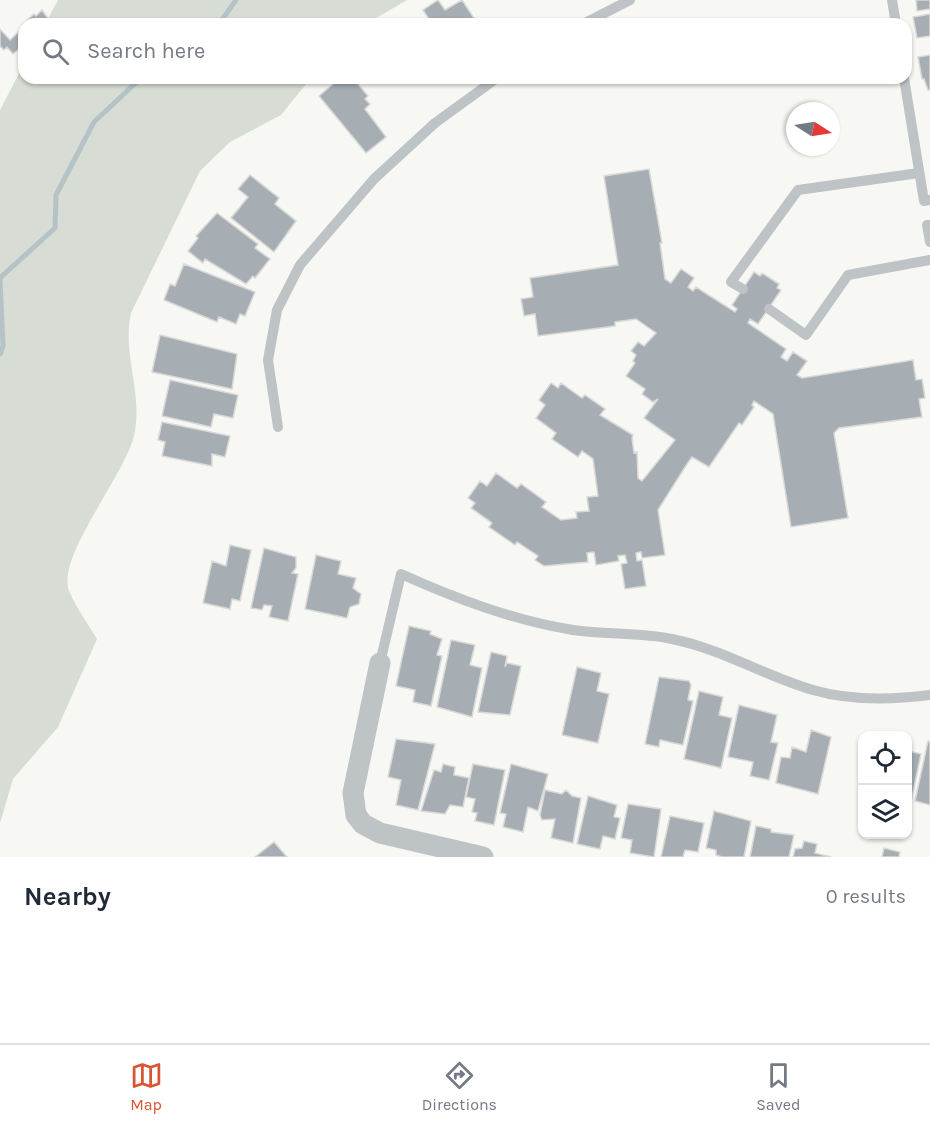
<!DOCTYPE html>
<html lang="en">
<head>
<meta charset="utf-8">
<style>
  body { margin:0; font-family:Karla,sans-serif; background:#f6f6f7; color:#1f2937 }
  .controls { position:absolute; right:18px; bottom:18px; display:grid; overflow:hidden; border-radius:12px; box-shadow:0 2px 4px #0004 }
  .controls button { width:54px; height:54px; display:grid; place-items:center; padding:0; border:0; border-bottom:2px solid #e0e1e3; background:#fff; color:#1f2937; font:30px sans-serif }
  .compass { position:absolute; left:786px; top:102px; width:54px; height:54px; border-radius:50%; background:#fff; box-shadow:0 2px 4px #0004; rotate:102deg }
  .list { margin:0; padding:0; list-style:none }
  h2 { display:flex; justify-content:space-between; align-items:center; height:78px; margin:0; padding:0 24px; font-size:26px }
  h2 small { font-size:20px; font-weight:400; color:#747a83 }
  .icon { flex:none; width:33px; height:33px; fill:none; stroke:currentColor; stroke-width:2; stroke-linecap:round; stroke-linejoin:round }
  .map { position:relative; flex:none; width:930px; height:857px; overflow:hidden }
  .search { position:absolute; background:#fff; box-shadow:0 2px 4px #0004; left:18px; right:18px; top:18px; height:66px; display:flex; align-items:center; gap:15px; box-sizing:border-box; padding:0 21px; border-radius:18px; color:#747a83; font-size:22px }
  .sheet { height:186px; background:#fff }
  nav { display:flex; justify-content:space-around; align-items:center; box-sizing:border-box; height:84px; border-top:2px solid #e0e1e3; background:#fff; font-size:16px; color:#747a83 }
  nav a { display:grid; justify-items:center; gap:3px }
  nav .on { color:#da5332 }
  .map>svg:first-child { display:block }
</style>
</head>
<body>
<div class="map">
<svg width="930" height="857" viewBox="0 0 930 857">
  <rect width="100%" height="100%" fill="#f7f7f4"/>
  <path fill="#d7dcd4" d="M58,0H407L366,24H45Z
    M24,64V78H311L281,115L230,142L200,171L131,313C122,353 142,391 135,431C128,473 56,555 69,591C76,607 88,624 97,639L58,727L13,779L0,823V110Z"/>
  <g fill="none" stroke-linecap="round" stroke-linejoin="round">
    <path stroke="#b6c3c6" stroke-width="5" d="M219,24L236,0
      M0,278L55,228L56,195L94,122L141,78
      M0,279L3,346L0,354"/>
  </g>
  <path fill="#a6aeb4" stroke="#d9d9d7" stroke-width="1.5" d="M438,0L445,10L462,0L478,24H432L423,10Z
    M916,0H930V9L917,11Z
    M42,10L52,24H23L34,14L36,16Z
    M930,14V36L917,38L913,17Z
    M24,27V55L19,49L13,54L7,47L4,50L0,46V29L10,40Z
    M930,55V90H928L924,79H922L918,57Z
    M340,78H353L368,96L365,99L370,104L365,109L386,137L366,153L319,96Z
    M649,169L662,243H660L665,279L671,283L681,269L694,278L688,287L693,291L696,287L735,312L737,309L732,305L754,272L760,276L762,273L779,284L777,288L781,290L758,324L750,319L748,323L786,349L781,357L787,361L793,352L807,361L797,375L802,378L913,360L916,380L922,379L925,398L919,399L922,417L839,428L834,433L848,518L791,527L773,414L754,401L752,405L754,407L742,425L739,423L709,467L692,457L687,464L658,510L665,555L642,558L641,552L636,553L637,561L642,560L646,586L625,589L621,564L627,563L625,555L618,556L619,561L596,565L594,552L587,553L588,562L544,566L535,560L538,556L517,542L515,545L489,527L492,523L471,508L475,503L468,498L480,481L487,486L496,473L517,488L521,484L546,502L542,507L561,520L577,518L576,512L589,511L587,497L598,496L593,459L582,451L578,457L552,439L556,433L536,418L545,405L539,400L551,383L558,388L561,383L582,398L585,395L605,409L600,415L633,435L632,438L634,453L637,452L638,478L642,481L675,440L644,418L658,399L653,402L642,394L645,389L626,376L635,363L633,361L636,355L631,351L638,342L644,346L656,333L636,319L615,322V326L538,336L535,314L524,316L521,299L533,297L530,278L618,265L604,176Z
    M250,175L279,198L275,204L296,221L274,252L231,218L248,197L238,189Z
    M217,213L258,244L255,248L270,259L255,278L253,276L246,284L205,259L203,263L188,251L198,238L196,236Z
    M184,264L255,292L245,316L240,314L236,324L219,317L217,322L164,300L170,284L175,286Z
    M160,335L237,354L232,389L152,372Z
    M170,380L238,395L233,418L214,414L211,427L162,416Z
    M162,422L230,436L225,457L212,454V466L162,456L165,442L158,440Z
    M230,545L251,550L240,601L232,599L230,609L203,603L212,561L226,566Z
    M264,548L296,557V568L292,573L298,574L288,621L269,617L272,606L264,605L262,610L251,608Z
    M316,555L341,561L338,574L356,578L353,588L361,594L359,604L350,607L347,618L305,609Z
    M409,626L431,631L430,634L442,639L437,655L442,656L431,706L413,702L415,690L396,686Z
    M451,640L475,645L470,665L482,668L472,717L437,707Z
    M491,652L507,656L505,667L507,663L521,666L510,715L478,712Z
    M577,667L601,673L597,691L609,694L598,743L562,735Z
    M659,677L689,681L691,685L688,700L693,701L683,745L660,740L659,747L645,744Z
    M699,691L723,697L719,715L732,718L721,768L684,759Z
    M739,705L777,715L771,742L778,743L769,780L750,776L753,762L728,757Z
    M811,730L831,737L818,794L776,783L781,757L790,758L792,747L806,752Z
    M396,739L435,744L418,810L396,805L401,780L388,777Z
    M928,741L930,742V805L915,801Z
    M909,751L921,754L911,802L908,801Z
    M443,764L455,767L454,775L469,778L463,807L450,805L445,814L421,811L434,770L441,772Z
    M473,764L505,770L494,825L475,821L477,813L472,812L475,799L466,797Z
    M511,764L548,774L538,811L528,807L523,832L503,827L506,814L500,813Z
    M545,790L562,794L566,790L572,796L581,798L573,843L551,838L555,819L542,820L540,815Z
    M588,796L617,805L614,817L620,818L615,839L603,836L600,849L577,844Z
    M628,804L661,809L654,857L630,853L632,840L621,838Z
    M714,811L751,821L744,857H722L716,855V850L706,848Z
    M670,816L704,823L698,852L685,850L683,857H661Z
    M756,826L771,829V832L794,835L789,857H750Z
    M804,841L817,844L815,853L831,857H793L795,849L802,848Z
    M274,842L287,857H255Z
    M884,848L900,852L899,857H882Z"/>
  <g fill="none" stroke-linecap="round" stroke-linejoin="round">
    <path stroke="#bec3c6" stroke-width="10" d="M892,0L896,24
      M583,24L630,0
      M904,78L924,201L930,200
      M930,225H927L930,242
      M743,289L731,282L798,190L919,173
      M769,309L806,335L848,275L930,260
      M278,427L268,360L277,310L300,265L374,179L435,123L497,78
      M380,663L401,574C457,599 512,620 573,630C606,635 640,632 672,639C722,649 765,676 813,690C851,701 892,700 930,695"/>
    <path stroke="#bec3c6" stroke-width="21" d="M380,663L353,793L356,815L363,824L380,833L483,857"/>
  </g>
</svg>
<div class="controls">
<button><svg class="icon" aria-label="locate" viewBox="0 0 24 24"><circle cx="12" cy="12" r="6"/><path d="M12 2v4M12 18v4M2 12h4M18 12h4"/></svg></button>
<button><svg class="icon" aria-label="layers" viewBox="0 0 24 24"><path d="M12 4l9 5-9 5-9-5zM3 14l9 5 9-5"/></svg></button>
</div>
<svg class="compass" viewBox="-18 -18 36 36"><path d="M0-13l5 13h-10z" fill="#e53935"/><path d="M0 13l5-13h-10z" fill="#747a83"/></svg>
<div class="search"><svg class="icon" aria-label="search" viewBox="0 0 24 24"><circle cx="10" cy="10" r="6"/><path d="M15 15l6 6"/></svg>Search here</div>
</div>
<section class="sheet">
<h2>Nearby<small>0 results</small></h2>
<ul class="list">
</ul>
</section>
<nav>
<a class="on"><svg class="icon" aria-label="map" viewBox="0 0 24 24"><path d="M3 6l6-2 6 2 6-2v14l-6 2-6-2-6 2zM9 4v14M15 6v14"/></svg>Map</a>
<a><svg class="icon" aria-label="directions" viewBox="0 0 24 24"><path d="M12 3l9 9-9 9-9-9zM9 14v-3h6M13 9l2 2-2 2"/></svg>Directions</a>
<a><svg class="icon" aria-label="saved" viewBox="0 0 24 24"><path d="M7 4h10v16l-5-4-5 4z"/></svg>Saved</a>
</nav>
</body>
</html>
